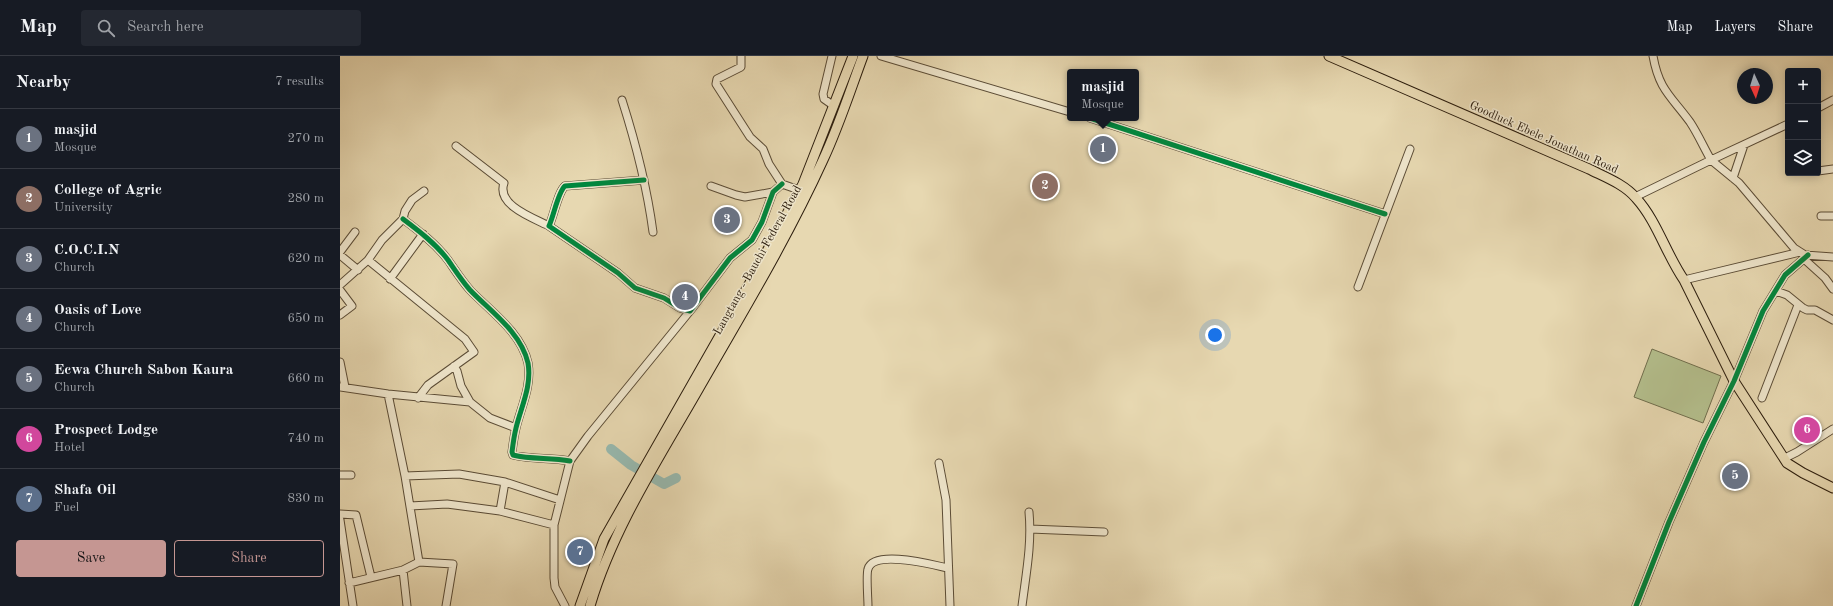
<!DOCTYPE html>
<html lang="en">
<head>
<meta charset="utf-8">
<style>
  body { margin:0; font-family:"Old Standard TT",serif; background:#242831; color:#f1f3f6 }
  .controls { position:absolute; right:12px; top:12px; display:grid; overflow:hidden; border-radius:4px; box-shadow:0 2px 10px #0003 }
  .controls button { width:36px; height:36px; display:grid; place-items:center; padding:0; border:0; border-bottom:1px solid #363941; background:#171b24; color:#f1f3f6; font:20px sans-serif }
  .compass { position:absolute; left:1397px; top:12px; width:36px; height:36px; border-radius:50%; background:#171b24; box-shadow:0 2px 10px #0003; rotate:176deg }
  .you { position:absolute; left:875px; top:279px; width:14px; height:14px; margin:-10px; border:3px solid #fff; border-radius:50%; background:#1a73e8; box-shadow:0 0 0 6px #1a73e833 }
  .badge { display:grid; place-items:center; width:26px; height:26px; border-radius:50%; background:#c59692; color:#fff; font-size:13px; font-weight:700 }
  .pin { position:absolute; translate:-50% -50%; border:2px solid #fff; box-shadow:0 1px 4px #0006 }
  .popup { position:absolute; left:727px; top:13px; width:72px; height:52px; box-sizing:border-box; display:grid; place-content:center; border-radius:4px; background:#171b24; filter:drop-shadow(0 1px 3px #0005); font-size:13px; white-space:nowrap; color:#9ea1a6 }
  .popup b { font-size:15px; color:#f1f3f6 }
  .popup::after { content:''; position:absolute; left:50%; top:100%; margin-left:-8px; border:8px solid transparent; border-top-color:#171b24 }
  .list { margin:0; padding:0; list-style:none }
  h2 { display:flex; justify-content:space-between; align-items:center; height:52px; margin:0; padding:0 16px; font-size:17px }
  h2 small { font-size:13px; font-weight:400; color:#9ea1a6 }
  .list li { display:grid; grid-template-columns:26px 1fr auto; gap:12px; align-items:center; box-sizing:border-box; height:60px; padding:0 16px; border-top:1px solid #363941 }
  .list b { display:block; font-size:15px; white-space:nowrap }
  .list p { margin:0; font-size:13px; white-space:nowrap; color:#9ea1a6 }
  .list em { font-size:13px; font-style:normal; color:#9ea1a6 }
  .actions { display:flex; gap:8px; padding:12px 16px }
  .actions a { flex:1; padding:9px 0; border:1px solid #c59692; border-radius:4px; text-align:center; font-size:14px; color:#c59692 }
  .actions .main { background:#c59692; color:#111 }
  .icon { flex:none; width:22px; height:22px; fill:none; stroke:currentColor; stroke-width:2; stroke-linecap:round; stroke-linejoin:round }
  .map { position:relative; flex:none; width:1493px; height:550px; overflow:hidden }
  header { display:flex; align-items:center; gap:24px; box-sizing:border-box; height:56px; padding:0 20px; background:#171b24; border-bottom:1px solid #363941 }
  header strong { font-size:19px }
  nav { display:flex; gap:22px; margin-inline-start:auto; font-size:14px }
  .search { width:280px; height:36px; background:#242831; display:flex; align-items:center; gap:10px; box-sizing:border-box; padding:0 14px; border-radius:4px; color:#9ea1a6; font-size:15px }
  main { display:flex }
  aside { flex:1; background:#171b24 }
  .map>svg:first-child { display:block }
</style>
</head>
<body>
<header>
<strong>Map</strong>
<div class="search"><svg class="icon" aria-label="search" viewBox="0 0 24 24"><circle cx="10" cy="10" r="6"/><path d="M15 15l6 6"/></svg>Search here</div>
<nav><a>Map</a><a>Layers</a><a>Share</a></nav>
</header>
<main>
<aside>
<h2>Nearby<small>7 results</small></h2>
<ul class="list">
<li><span class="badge" style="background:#6b7280">1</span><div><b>masjid</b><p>Mosque</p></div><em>270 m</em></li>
<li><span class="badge" style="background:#8d6e63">2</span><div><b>College of Agric</b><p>University</p></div><em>280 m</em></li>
<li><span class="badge" style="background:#6b7280">3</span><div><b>C.O.C.I.N</b><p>Church</p></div><em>620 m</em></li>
<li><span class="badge" style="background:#6b7280">4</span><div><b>Oasis of Love</b><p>Church</p></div><em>650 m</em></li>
<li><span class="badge" style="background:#6b7280">5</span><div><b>Ecwa Church Sabon Kaura</b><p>Church</p></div><em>660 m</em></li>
<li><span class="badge" style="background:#d1479c">6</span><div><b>Prospect Lodge</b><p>Hotel</p></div><em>740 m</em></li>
<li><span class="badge" style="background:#5c6f8a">7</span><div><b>Shafa Oil</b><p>Fuel</p></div><em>830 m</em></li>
</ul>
<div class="actions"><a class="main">Save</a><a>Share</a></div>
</aside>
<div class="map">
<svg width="1493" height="550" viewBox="0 0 1493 550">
  <rect width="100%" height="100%" fill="#e7d8b1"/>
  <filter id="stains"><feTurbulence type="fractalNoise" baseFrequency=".005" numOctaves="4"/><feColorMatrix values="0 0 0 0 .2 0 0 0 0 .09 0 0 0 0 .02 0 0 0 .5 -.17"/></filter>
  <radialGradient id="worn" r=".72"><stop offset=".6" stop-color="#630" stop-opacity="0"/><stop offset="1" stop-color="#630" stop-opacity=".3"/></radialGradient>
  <path fill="#b4bf8d" stroke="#706e4d" d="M1312,293L1381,320L1363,367L1294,341Z"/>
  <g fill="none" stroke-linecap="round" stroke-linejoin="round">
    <path stroke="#97b9af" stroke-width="10" d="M271,393L291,409L324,428L336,422"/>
    <g stroke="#5b4c36" stroke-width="9">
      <path id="minor" d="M401,0V11L377,23L376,28L410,81L423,93L429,108L442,128L459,134
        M492,0L483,38L484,43L494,50
        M541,0L730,56
        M282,44C296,88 307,131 313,176
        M1478,52L1493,44
        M750,62L1045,158
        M1448,68L1371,104L1399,127L1454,192L1465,199L1493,201
        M116,90L164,127C156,149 193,162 209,170
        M1478,115L1493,113
        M1393,122L1404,89
        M304,124L225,130C218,136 214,159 209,170L278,217L295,232L324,242L340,252L350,255L390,202L412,184L422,166L433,136L442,128
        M371,130L396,139L405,141L433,136
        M1295,141L1371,104C1364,92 1358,78 1350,66C1331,40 1319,34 1313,0
        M1481,160H1493
        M63,163C79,175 96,188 108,204C115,214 122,225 130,234C150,255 181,276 188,307C192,330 181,351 176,372C174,380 173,388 172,396L173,399C192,404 211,401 230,405
        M0,196L15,176
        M0,199L18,214
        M1464,203L1485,222L1493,233
        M28,204L125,283L134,296L88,329L78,342
        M50,223L83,178
        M1344,224L1460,196
        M0,229L28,204L42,184L63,163L65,155L72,144L84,135
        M1018,231L1070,93
        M0,234L12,250L0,259
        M1436,235L1447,239L1463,252L1467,254H1475L1493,264
        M0,306L5,331
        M114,310L117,315L121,330L130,346
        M0,331L48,338L130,346L150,362L176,372
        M48,338L65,420L79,506
        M1422,342L1458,249
        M1445,402L1457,396L1493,373
        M599,407L606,444L610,550
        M0,419H11
        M65,420L119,418L165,426L220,444
        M70,450L107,448L160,455L214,469
        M160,455L165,426
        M0,458L16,459L31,521
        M0,464L13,550
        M690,473L764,476
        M63,514L67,550
        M9,527L63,514L79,506L113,508L106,550
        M225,550L215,531L214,522V469L230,405L248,380L350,255
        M528,550C528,543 526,518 528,513C534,493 593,509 608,512
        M682,550C686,518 692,488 689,456
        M1296,550L1329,466L1364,386L1394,325L1423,255L1445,219L1468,199"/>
    </g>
    <g stroke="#2c1d0d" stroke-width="11">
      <path id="major" d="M989,0L1249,113C1265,121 1284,128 1296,142C1317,165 1326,198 1344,224L1394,325L1447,407L1463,417L1493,432
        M240,550L264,483L411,225L463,128L513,0
        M250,550C273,472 319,402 359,332C402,257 447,183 483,104C499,70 510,35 523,0"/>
    </g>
    <use href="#minor" stroke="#efe6cc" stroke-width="7"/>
    <use href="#major" stroke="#e7d8b1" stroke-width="9"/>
    <g stroke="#efe6cc" stroke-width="8">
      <path id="cycleway" d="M750,62L1045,158
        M304,124L225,130C218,136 214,159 209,170L278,217L295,232L324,242L340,252L350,255L390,202L412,184L422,166L433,136L442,128
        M63,163C79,175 96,188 108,204C115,214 122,225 130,234C150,255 181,276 188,307C192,330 181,351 176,372C174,380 173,388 172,396L173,399C192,404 211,401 230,405
        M1296,550L1329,466L1364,386L1394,325L1423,255L1445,219L1468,199"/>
    </g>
    <use href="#cycleway" stroke="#00873e" stroke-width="5"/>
  </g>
  <g text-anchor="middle" stroke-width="3" stroke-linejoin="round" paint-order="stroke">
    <g font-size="12" fill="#2c1d0d" stroke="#efe6cc">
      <text transform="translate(1204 81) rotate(24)" y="4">Goodluck Ebele Jonathan Road</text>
      <text transform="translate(417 204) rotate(-61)" y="4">Langtang - Bauchi Federal Road</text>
    </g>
  </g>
  <rect width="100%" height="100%" filter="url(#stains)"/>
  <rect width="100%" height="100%" fill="url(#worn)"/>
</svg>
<div class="controls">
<button>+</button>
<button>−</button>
<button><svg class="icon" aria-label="layers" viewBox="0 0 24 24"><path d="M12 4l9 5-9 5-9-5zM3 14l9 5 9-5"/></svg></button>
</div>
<svg class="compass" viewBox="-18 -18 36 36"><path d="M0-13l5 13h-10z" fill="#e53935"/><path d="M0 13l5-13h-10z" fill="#9ea1a6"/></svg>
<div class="you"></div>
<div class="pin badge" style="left:763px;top:93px;background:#6b7280">1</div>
<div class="popup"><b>masjid</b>Mosque</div>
<div class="pin badge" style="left:705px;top:130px;background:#8d6e63">2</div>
<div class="pin badge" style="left:387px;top:164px;background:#6b7280">3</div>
<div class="pin badge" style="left:345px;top:241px;background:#6b7280">4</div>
<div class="pin badge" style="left:1395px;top:420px;background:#6b7280">5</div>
<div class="pin badge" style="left:1467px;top:374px;background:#d1479c">6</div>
<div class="pin badge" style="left:240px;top:496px;background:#5c6f8a">7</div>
</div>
</main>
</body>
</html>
